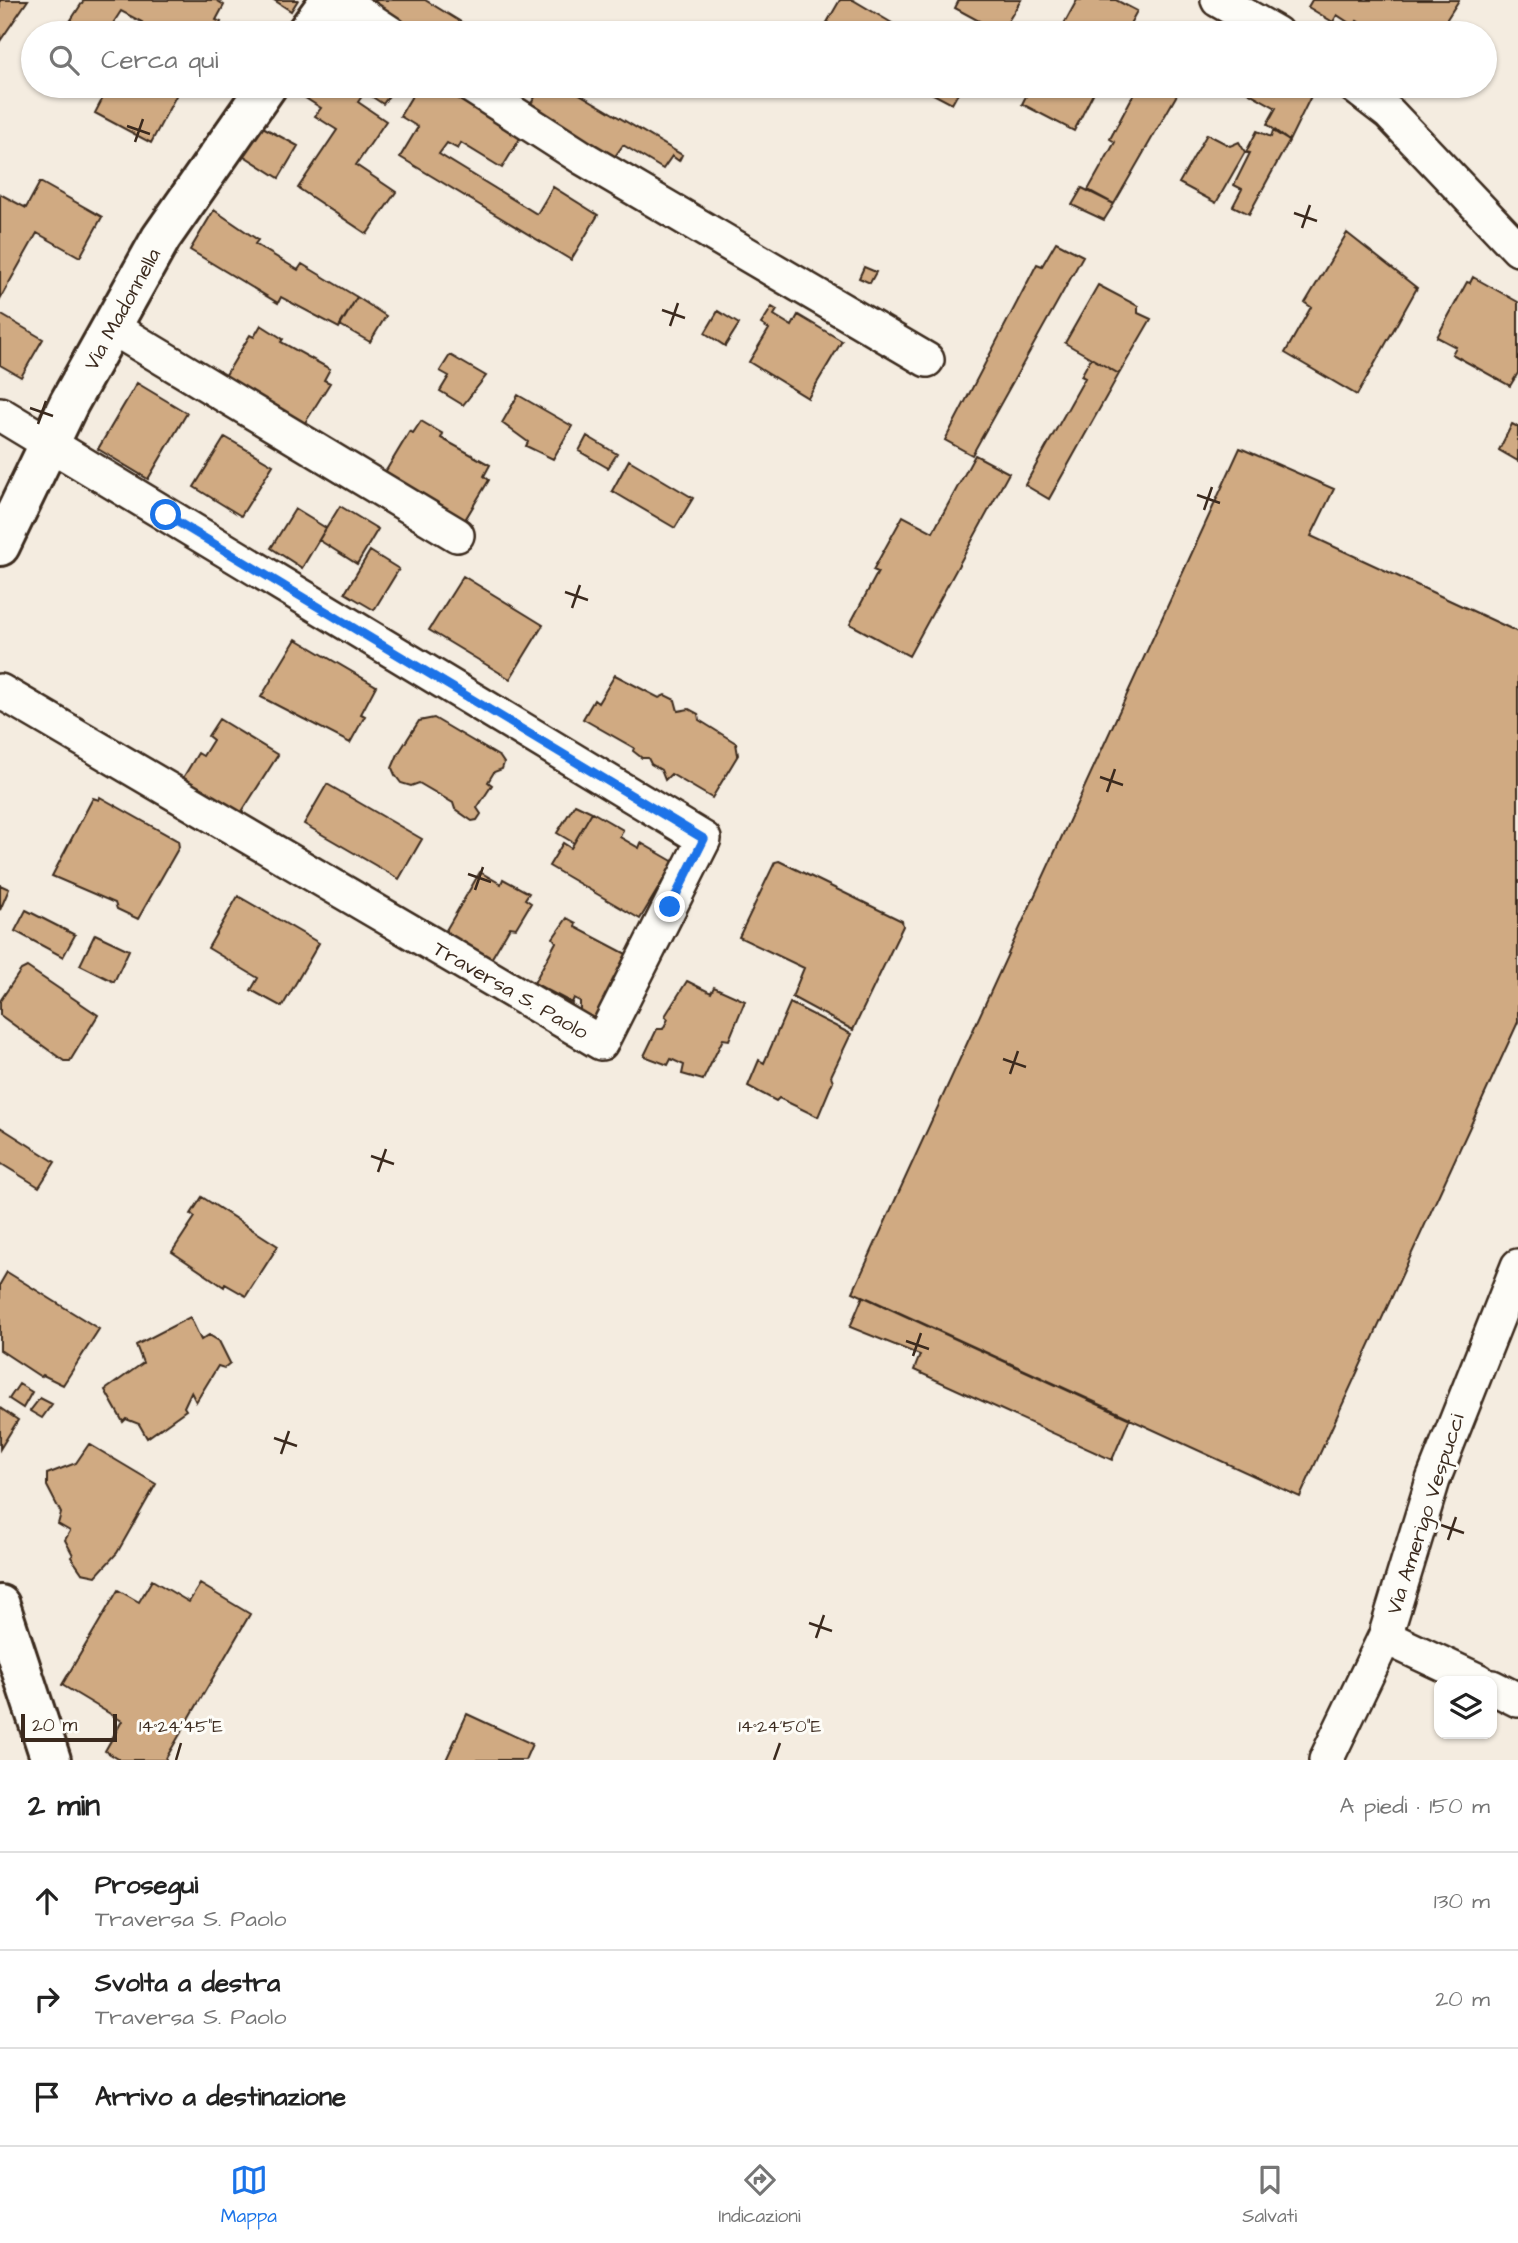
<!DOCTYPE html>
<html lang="it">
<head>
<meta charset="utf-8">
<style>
  body { margin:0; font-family:"Architects Daughter",sans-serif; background:#f2f2f2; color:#222 }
  .controls { position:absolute; right:21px; bottom:21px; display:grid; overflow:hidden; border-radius:14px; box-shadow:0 2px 5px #0004 }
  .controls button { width:63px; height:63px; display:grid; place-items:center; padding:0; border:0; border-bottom:2px solid #e0e0e0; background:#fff; color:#222; font:35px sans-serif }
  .scale { position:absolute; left:21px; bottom:18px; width:96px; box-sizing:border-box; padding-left:7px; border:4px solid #3b2a1e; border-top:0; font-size:19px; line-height:24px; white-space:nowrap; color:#3b2a1e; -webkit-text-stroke:5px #fdfcf7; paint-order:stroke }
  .stop { position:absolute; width:21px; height:21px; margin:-16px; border:5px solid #1a73e8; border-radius:50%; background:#fff }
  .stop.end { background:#1a73e8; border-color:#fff; box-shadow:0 2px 7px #0008 }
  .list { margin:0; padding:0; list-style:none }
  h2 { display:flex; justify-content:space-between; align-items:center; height:91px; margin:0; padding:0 28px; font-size:30px }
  h2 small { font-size:23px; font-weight:400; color:#767676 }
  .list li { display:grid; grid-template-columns:46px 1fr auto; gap:21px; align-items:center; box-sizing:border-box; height:98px; padding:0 28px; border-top:2px solid #e0e0e0 }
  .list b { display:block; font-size:26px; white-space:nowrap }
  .list p { margin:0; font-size:23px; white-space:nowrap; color:#767676 }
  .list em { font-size:23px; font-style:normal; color:#767676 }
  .icon { flex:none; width:38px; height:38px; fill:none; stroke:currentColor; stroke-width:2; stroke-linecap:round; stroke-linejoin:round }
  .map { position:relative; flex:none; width:1518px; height:1760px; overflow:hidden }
  .search { position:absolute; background:#fff; box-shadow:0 2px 5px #0004; left:21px; right:21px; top:21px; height:77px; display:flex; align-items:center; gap:18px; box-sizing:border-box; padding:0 24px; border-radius:38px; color:#767676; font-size:26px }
  .sheet { height:385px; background:#fff }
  nav { display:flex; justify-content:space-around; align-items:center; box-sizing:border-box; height:98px; border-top:2px solid #e0e0e0; background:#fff; font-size:19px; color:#767676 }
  nav a { display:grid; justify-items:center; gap:4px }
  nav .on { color:#1a73e8 }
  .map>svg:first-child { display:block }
</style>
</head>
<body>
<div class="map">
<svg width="1518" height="1760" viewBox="0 0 1518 1760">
  <rect width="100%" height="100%" fill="#f4ece0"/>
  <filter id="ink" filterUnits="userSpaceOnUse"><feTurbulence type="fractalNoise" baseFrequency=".0143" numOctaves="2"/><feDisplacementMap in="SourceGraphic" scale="14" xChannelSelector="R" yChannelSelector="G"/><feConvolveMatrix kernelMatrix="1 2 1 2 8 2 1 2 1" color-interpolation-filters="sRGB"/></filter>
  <g filter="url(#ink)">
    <path fill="#d0aa82" stroke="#3b2a1e" stroke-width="2" d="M0,0H28L0,41Z
      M84,0H216L224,5L216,20L221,22L215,33H151L139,26L142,22L121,11L108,31L112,33H73L65,29Z
      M274,0H298L291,11Z
      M360,0H425L479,33H410L412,31Z
      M840,0H853L892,23L886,33H827L822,31Z
      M959,0H1021L1001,33L955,8Z
      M1077,0H1116L1137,11L1125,33H1059Z
      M1312,0H1459L1438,33H1376L1357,21L1354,26L1337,15L1333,22L1308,7Z
      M340,18L362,33H330Z
      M1216,24L1232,33H1210Z
      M109,86H166L178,92L151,143L95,113Z
      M305,86H396L383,104L365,92L358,102L386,121L356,165L396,192L367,234L298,188L337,130L315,116L321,108L299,94Z
      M418,86H448L524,132L502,168L461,143L458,149L447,143L439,154L537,214L553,187L598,215L571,260L400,157L418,127L400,116Z
      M515,86H566L682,155L679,161L672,156L663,169L623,145L609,165L524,115L535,97Z
      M918,86H962L952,104Z
      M1031,86H1097L1074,131L1022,104Z
      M1138,86H1182L1114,204L1088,190L1115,142L1110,139Z
      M1237,86H1316L1289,141L1267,124L1276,108Z
      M259,125L298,146L279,178L241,154Z
      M1257,131L1271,137L1273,131L1289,141L1249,214L1233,206L1242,189L1234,185L1250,153L1246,152Z
      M1207,134L1230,146L1239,142L1245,152L1216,203L1179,183Z
      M40,182L102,217L80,257L37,233L0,299V194L26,208Z
      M1082,188L1114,204L1104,220L1072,205Z
      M214,210L258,240L255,244L298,270L302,264L357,297L339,328L281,297L278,303L190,250Z
      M1347,233L1417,288L1357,395L1285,353L1311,307L1305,303Z
      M1056,242L1083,256L972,455L945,440L1037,264L1042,266Z
      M864,267L876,272L870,283L859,278Z
      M1473,277L1518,302V373L1510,386L1452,354L1456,347L1437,337L1467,282L1470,283Z
      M1098,285L1138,306V313L1151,319L1119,374L1065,343Z
      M357,297L386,316L370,342L340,325Z
      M772,307L777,310L774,315L792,326L798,315L842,341L808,398L749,362L769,329L761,324Z
      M718,311L739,324L725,346L705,333Z
      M0,314L43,339L21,377L0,365Z
      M261,325L283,339L281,342L330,369L324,380L330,383L303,426L224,378L250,335L254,337Z
      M450,355L486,376L463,405L440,391L449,376L440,371Z
      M1091,358L1119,374L1049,499L1025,485L1085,378L1081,376Z
      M137,383L187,413L148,479L98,449Z
      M518,395L572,426L553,459L526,446L528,442L502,423Z
      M421,421L443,434L441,438L490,465L484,476L489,480L463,523L384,474L410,431L413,433Z
      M1512,424L1518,427V461L1499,450Z
      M587,436L617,454L608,468L579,451Z
      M225,437L273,465L241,516L194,487Z
      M1240,448L1334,489L1311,536L1518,632V1022L1300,1497L853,1292Z
      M975,455L1009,473L909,656L850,624L878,572L873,570L903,516L933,532Z
      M629,460L693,498L675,528L612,491Z
      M340,506L378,529L357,564L319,540Z
      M295,509L326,528L302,568L271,548Z
      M370,551L399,569L374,610L345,593Z
      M463,576L543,625L510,679L429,630Z
      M296,639L376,686L361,714L365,716L350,743L261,697Z
      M615,675L659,698L665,695L675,700L678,711L689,709L698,714L699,720L736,743L738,755L712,798L671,774L665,780L661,770L651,764L648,758H642L633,751L634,748L583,719L594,700L598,703Z
      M434,718L500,757L504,763L502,769L494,772L488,782L492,785L477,808L481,814L477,820L472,821L455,809L453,803L419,783L411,786L401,783L395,775L392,768L398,754L419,721Z
      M219,719L278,755L241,813L183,778L198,753L203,756L213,740L208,736Z
      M327,784L422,839L399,879L304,824Z
      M100,797L178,841L179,847L138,919L117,909L115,903L52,876L93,798L99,800Z
      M575,804L592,812L574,843L557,833Z
      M592,812L623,830L620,837L639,848L641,843L674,862L640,919L549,866L563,843L571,848Z
      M779,861L902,921L903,926L853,1030L792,997L804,968L739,937L775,862Z
      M480,872L501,884L503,879L529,893L525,899L531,903L516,928L510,927L490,961L442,937Z
      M0,885L9,889L0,910Z
      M238,896L319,943L282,1007L251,990L258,978L208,948Z
      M26,910L75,935L63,957L15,931Z
      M567,918L576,923L575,927L632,957L601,1022L580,1012V1001L574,998L572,1003L534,983L556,942L553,938Z
      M95,934L129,950L114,982L80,965Z
      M27,967L98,1015L70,1061H64L0,1015V1001L21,970Z
      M687,981L711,993L714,987L745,1001L729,1040L723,1039L703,1080L682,1074L684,1065L671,1059L668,1065L644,1056L657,1029H663L668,1019L665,1016Z
      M790,1003L851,1034L831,1076L833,1081L818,1117L779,1098L776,1101L748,1086L759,1060L764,1063Z
      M0,1127L55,1162L39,1187L0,1163Z
      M202,1197L278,1246L246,1296L225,1284L224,1287L172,1252L195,1217L191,1214Z
      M7,1272L99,1329L63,1385L43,1375L41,1377L0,1350V1284Z
      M863,1296L1130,1418L1112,1460L914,1370L920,1355L850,1327Z
      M190,1317L201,1340L209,1335L219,1341L230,1363L224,1368L218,1366L196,1402L191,1392L184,1407L186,1410L147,1438L139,1424L126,1419L123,1422L105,1390L143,1363L136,1345Z
      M19,1384L32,1392L23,1408L9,1399Z
      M40,1398L52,1404L42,1418L30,1411Z
      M0,1408L18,1420L0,1449Z
      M89,1444L156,1484L117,1553L96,1576L82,1573L71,1557L73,1555L65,1540L70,1531L58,1524L61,1513L47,1486V1474L76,1463Z
      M152,1580L189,1602L200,1584L250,1614L165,1760H120L105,1751L122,1721L62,1685L118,1590L139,1602Z
      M467,1714L532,1744L525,1760H446Z"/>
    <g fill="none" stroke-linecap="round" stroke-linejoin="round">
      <g stroke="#3b2a1e" stroke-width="38">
        <path id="street" d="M340,0L390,33
          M1218,0L1276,33
          M471,86L583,158L927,360
          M1354,86L1389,113L1518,249
          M113,328L457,535
          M0,414L704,839L601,1043L0,691
          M1385,1637L1479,1681
          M1492,1687L1518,1700
          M1326,1760L1385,1637L1433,1480L1518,1266"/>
      </g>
      <g stroke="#3b2a1e" stroke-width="44">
        <path id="secondary" d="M306,33L330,0
          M0,546L69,403L161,238L267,86
          M0,1605L51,1760"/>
      </g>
      <use href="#street" stroke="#fdfcf7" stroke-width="33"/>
      <use href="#secondary" stroke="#fdfcf7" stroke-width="38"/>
    </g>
  </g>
  <g fill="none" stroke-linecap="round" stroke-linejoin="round" filter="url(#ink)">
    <path stroke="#1a73e8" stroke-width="9" d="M166,515L704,839L670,907"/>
  </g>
  <path fill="none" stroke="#3b2a1e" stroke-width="2.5" d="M127,126L150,134M135,142L143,119M1294,213L1317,221M1302,228L1310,205M662,310L685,318M670,326L678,303M30,408L53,416M38,424L46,401M1197,495L1220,503M1204,510L1212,487M565,592L588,600M572,608L580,585M1100,777L1123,785M1107,792L1115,769M468,874L491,882M475,890L483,867M1003,1059L1026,1067M1010,1074L1018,1051M371,1156L394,1164M378,1172L386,1149M906,1341L929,1349M913,1356L921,1333M274,1438L297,1446M281,1454L289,1431M1441,1525L1464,1533M1448,1540L1456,1517M809,1623L832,1631M816,1638L824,1615M176,1760L181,1743M774,1760L780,1743"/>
  <g text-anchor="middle" stroke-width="6" stroke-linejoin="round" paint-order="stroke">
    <g font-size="21" fill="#3b2a1e" stroke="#fdfcf7">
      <text transform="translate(122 309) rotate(-61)" y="7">Via Madonnella</text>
      <text transform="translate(511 990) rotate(30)" y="7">Traversa S. Paolo</text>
      <text transform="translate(1425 1514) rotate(-72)" y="7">Via Amerigo Vespucci</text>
    </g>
  </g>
  <g font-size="18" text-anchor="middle" fill="#3b2a1e" stroke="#fdfcf7" stroke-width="6" stroke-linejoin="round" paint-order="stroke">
    <text x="181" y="1732">14°24'45"E</text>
    <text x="780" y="1732">14°24'50"E</text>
  </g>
</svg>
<div class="controls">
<button><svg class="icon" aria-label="layers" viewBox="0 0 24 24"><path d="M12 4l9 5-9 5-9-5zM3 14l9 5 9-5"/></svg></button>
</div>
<div class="scale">20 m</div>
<div class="stop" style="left:166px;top:515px"></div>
<div class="stop end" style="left:670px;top:907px"></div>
<div class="search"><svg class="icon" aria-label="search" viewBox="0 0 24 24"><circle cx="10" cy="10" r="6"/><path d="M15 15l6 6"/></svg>Cerca qui</div>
</div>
<section class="sheet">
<h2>2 min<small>A piedi · 150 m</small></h2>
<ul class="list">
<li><svg class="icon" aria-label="ahead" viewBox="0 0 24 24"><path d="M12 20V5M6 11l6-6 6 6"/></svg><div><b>Prosegui</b><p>Traversa S. Paolo</p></div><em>130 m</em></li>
<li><svg class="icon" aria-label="right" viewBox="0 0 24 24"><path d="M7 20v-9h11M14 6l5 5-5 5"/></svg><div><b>Svolta a destra</b><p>Traversa S. Paolo</p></div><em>20 m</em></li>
<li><svg class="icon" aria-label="arrive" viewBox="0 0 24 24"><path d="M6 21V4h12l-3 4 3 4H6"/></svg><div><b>Arrivo a destinazione</b></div></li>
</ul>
</section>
<nav>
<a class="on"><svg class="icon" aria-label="map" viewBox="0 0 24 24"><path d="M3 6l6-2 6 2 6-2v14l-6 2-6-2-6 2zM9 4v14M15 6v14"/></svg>Mappa</a>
<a><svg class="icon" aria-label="directions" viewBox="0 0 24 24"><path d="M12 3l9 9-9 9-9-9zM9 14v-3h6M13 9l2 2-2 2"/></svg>Indicazioni</a>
<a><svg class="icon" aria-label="saved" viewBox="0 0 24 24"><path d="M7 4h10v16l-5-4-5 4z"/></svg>Salvati</a>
</nav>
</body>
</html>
